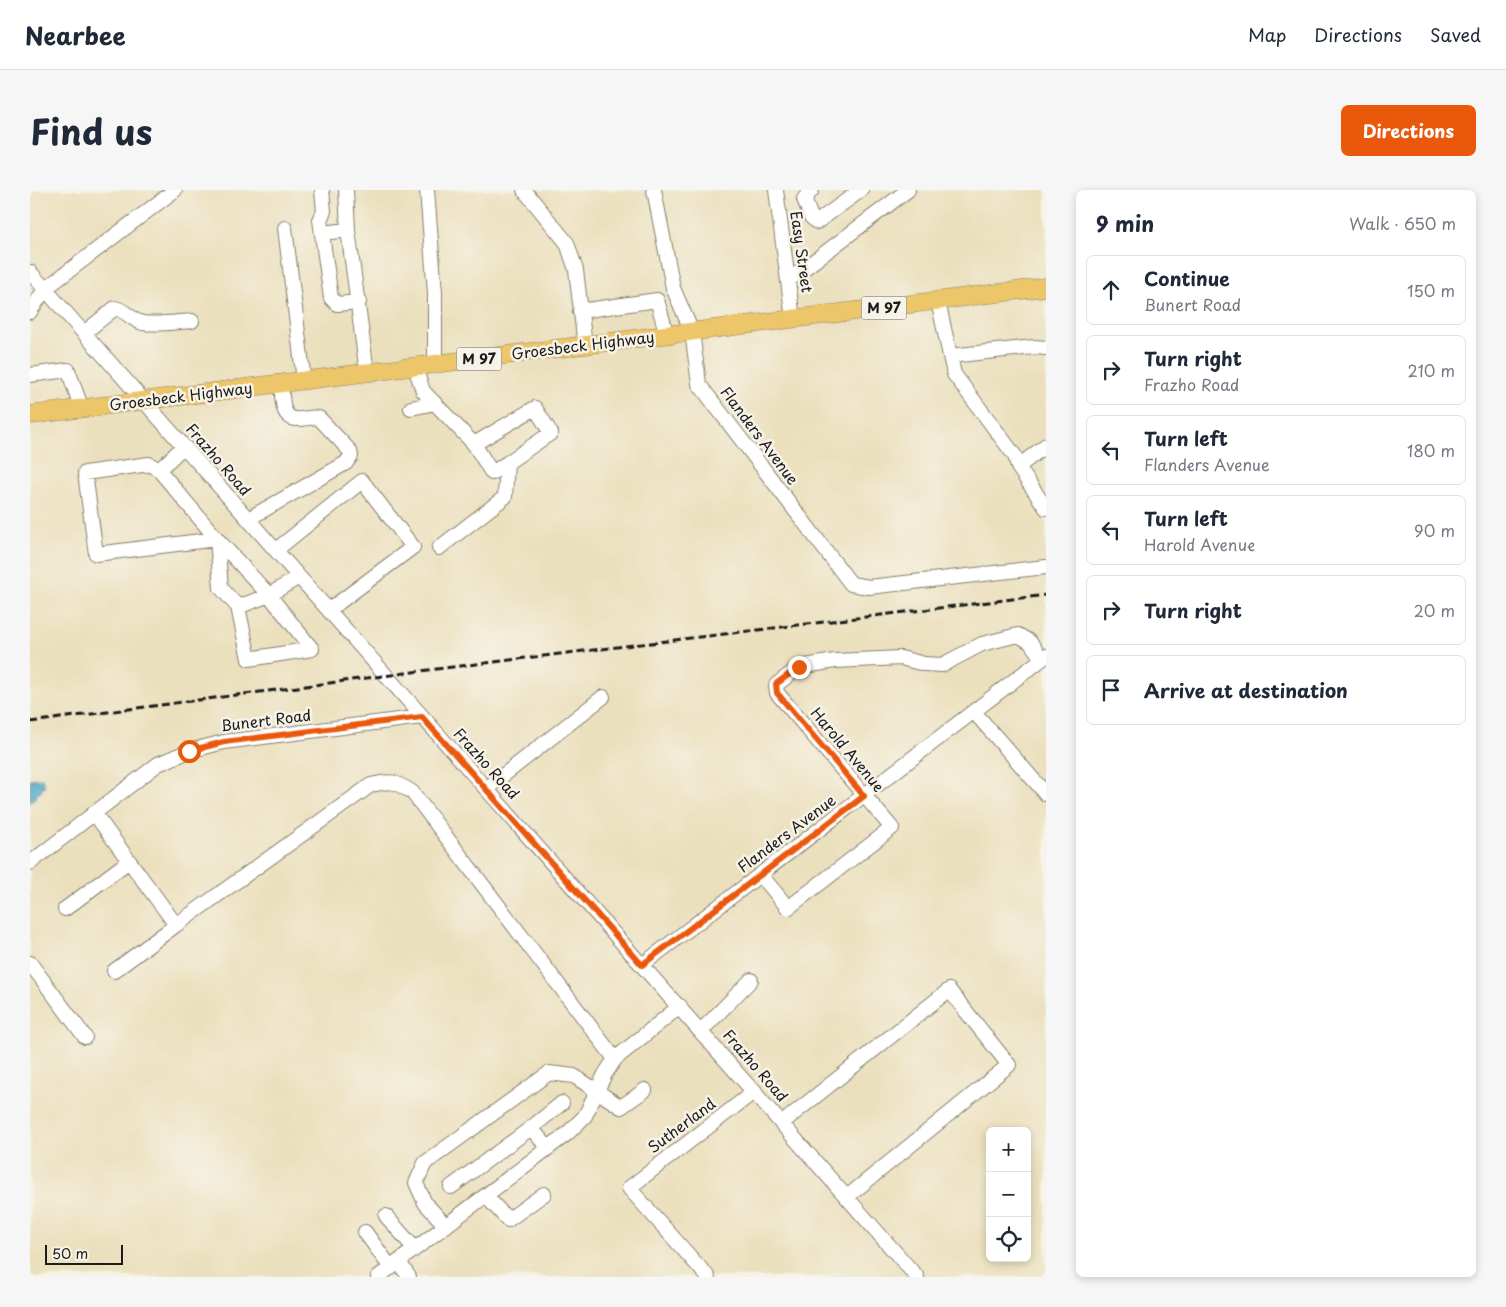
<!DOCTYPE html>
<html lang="en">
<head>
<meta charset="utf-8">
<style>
  body { margin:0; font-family:"Playpen Sans",sans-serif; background:#f6f6f7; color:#1f2937 }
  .controls { position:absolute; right:15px; bottom:15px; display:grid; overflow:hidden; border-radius:8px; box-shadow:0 2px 8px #0003 }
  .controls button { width:45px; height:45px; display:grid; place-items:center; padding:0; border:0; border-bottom:1px solid #e0e1e3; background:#fff; color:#1f2937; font:25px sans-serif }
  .scale { position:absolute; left:15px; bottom:12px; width:78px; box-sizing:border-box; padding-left:5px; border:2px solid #1c1c1c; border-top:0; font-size:14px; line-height:18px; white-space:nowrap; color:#1c1c1c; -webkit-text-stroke:4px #f7f3e8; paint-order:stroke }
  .stop { position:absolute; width:15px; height:15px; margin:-11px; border:4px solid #ea580c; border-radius:50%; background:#fff }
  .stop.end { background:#ea580c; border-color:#fff; box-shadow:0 1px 5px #0008 }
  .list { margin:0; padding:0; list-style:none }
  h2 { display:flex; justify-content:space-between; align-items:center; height:65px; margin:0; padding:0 20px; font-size:21px }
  h2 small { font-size:16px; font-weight:400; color:#747a83 }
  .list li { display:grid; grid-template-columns:32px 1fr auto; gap:15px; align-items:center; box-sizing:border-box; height:70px; margin:0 10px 10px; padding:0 10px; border:1px solid #e0e1e3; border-radius:8px }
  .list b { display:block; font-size:19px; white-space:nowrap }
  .list p { margin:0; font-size:16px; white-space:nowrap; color:#747a83 }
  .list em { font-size:16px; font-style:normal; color:#747a83 }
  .icon { flex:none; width:28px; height:28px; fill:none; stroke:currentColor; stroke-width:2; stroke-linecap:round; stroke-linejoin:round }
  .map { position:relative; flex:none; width:1016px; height:1087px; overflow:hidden; border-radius:8px }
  header { display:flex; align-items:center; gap:30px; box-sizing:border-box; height:70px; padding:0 25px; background:#fff; border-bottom:1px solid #e0e1e3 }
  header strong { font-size:24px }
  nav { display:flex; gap:28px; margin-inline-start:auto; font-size:18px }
  .intro { display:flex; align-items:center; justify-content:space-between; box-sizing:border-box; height:120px; padding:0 30px }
  h1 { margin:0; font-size:35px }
  .button { padding:12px 22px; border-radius:8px; background:#ea580c; color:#fff; font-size:18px; font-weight:700 }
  main { display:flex; gap:30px; padding:0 30px }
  aside { flex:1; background:#fff; border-radius:8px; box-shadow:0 2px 8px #0003 }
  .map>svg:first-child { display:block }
</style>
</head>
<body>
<header>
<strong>Nearbee</strong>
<nav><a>Map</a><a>Directions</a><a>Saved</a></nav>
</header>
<div class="intro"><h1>Find us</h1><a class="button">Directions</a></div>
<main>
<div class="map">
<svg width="1016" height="1087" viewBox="0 0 1016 1087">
  <defs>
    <pattern id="water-waves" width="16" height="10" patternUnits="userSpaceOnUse" patternTransform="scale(1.25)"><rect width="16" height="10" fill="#4aa8c8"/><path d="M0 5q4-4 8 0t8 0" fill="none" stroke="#3d88a2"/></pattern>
  </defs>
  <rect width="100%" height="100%" fill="#f7f3e8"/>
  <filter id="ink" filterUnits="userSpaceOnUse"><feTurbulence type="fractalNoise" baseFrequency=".02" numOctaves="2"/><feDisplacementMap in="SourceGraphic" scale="10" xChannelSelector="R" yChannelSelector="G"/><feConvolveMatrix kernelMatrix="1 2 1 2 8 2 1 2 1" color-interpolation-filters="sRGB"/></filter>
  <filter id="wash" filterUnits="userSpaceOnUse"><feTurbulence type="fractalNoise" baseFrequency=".0096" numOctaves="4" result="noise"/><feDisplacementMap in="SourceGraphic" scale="20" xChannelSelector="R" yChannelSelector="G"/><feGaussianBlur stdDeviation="1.12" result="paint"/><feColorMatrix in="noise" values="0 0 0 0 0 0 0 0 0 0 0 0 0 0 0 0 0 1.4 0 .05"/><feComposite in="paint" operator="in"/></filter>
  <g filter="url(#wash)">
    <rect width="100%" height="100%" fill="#ebe0bd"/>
    <path fill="url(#water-waves)" stroke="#336272" d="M12,588L15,596L0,613V589Z"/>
  </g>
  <g filter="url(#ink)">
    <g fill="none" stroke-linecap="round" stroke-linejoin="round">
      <g stroke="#847e6c" stroke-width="16">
        <path id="minor" d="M292,0L294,21L290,30L301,108L307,114L329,112
          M316,0L318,40L337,183
          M397,0L405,103V175
          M494,0L537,53L546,80L555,156
          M624,0L643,98L662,142L669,194L821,394L839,397L1016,377
          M746,0L763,129
          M782,0L774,9L781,27L787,32L831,0
          M255,38L274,191
          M292,43L318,40
          M0,82C295,418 592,751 887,1087
          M759,90L878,0
          M908,111L924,184L985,266L988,277L1016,318
          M550,121L627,110L637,145
          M0,122L15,99L145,0
          M54,143L85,118C96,120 102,131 113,133C128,135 147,132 162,131
          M920,166L1004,157L1016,158
          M385,177L393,201L444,254L462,283L477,273
          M0,185L38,180L52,219
          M381,218L405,213
          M154,256L129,280L187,349L239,405L269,387
          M988,277L1016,255
          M129,280L119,274L55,283L66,364L187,349L191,398L208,417
          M218,329L316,273L321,266L320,261L289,228C281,226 273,230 265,229C250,227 253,205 251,194
          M409,358L475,307L477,273L521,243L505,218L444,254
          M246,360L332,291L383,357L299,420
          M239,405L282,459L219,469L208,417Z
          M945,523L1016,604
          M456,599L573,507
          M64,623L146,735L341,595C362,590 364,591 382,602L585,869
          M0,673L128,574L159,561L194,552L392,527
          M731,685L758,718L862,638L747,503L746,495L769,477L805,471L871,468L894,474L912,475L952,454L988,445L1000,452L1012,469
          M35,719L99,671
          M0,773L55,847
          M612,775L1016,466
          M84,781L146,735
          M672,840L721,790
          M752,933L919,800L979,875L817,1007
          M518,958L501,938L532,913
          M421,997L501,938
          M456,1006L478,1030L514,1004
          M356,1026L385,1059
          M416,1036L395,1013L386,993L395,973L519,883L544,886L591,917L615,900
          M335,1042L361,1078
          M369,1072L379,1087
          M348,1087L538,943L555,926L575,884L585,869L650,816
          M678,1087L599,998L725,901"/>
      </g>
      <g stroke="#847e6c" stroke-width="19">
        <path id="major" d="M0,225L1016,97"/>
      </g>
      <use href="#minor" stroke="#fff" stroke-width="14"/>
      <use href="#major" stroke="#ecc669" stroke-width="18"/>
      <path stroke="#1c1c1c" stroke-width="3" stroke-dasharray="8 4" stroke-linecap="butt" d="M0,532L414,478L1016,405"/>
    </g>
  </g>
  <g fill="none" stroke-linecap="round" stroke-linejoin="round" filter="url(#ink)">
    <path stroke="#ea580c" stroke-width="6" d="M159,561L194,552L392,527L612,775L834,606L747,503L746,494L769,477"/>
  </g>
  <g text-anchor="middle" stroke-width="5" stroke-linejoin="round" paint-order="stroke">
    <g fill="#f7f3e8" stroke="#5e5c59" stroke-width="1">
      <rect x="831.5" y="106.5" width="45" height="23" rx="4"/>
      <rect x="426.5" y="157.5" width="45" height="23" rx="4"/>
    </g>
    <g font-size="14" font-weight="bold" fill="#1c1c1c">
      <text x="854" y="123">M 97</text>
      <text x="449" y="174">M 97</text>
    </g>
    <g font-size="15" fill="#1c1c1c" stroke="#f7f3e8">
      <text transform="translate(771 62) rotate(82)" y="5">Easy Street</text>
      <text transform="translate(553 156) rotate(-7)" y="5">Groesbeck Highway</text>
      <text transform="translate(151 207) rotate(-7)" y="5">Groesbeck Highway</text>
      <text transform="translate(729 246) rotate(53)" y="5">Flanders Avenue</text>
      <text transform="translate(188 270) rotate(49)" y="5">Frazho Road</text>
      <text transform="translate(236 531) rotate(-7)" y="5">Bunert Road</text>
      <text transform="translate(817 560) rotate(50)" y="5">Harold Avenue</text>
      <text transform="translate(456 574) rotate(48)" y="5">Frazho Road</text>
      <text transform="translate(757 644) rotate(-37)" y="5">Flanders Avenue</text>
      <text transform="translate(725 876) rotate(49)" y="5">Frazho Road</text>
      <text transform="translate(652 936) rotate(-37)" y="5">Sutherland</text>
    </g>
  </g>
</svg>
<div class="controls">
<button>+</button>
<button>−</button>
<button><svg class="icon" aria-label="locate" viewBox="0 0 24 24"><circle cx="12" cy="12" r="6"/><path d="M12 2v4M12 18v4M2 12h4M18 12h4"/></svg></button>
</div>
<div class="scale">50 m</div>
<div class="stop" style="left:159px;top:561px"></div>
<div class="stop end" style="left:769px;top:477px"></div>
</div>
<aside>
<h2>9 min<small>Walk · 650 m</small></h2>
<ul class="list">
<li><svg class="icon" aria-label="ahead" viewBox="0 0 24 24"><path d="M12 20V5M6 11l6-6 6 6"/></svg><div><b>Continue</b><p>Bunert Road</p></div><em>150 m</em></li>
<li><svg class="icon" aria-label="right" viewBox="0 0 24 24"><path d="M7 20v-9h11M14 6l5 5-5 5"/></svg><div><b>Turn right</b><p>Frazho Road</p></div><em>210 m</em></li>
<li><svg class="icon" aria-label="left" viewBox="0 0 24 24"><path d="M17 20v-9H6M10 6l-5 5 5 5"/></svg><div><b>Turn left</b><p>Flanders Avenue</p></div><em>180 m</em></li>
<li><svg class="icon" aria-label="left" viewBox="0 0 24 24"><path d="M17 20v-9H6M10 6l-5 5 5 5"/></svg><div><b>Turn left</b><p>Harold Avenue</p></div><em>90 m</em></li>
<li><svg class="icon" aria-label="right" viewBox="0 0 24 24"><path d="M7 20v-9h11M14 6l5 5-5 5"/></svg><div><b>Turn right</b></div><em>20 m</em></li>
<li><svg class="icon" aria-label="arrive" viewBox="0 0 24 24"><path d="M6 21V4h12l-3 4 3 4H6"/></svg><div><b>Arrive at destination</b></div></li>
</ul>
</aside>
</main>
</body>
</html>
